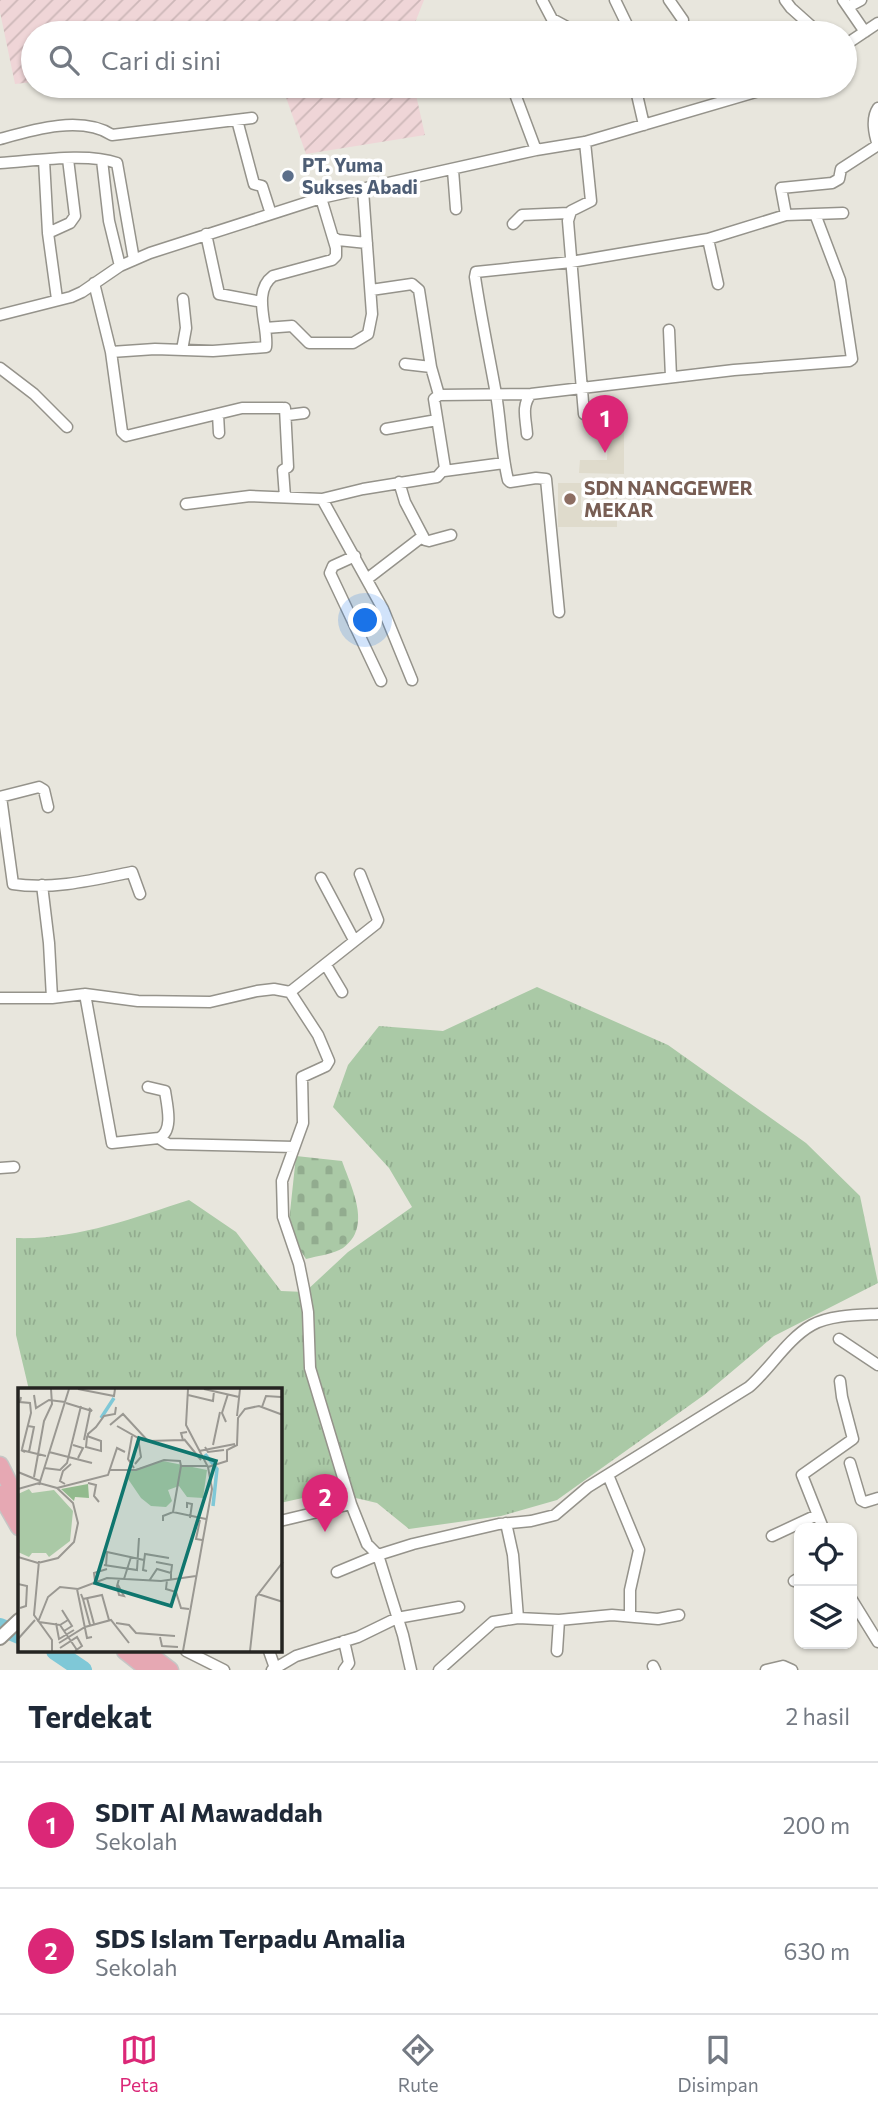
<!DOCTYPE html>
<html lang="id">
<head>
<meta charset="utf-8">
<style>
  body { margin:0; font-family:Commissioner,sans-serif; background:#f6f6f7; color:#1f2937 }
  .controls { position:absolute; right:21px; bottom:21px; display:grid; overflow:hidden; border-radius:14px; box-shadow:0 2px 5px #0004 }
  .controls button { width:63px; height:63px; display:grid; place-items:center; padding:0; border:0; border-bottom:2px solid #e0e1e3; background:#fff; color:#1f2937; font:35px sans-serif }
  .you { position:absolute; left:366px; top:621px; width:24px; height:24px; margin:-18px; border:5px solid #fff; border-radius:50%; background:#1a73e8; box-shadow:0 0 0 10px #1a73e833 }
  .badge { display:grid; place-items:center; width:46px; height:46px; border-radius:50%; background:#db2777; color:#fff; font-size:23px; font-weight:700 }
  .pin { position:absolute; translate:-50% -58px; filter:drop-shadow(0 2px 4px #0008) }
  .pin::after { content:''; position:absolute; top:37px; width:24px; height:21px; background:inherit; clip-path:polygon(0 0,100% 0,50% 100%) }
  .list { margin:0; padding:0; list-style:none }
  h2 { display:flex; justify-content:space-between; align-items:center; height:91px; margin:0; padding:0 28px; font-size:30px }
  h2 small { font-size:23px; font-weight:400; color:#747a83 }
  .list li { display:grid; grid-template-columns:46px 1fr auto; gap:21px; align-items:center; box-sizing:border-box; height:126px; padding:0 28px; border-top:2px solid #e0e1e3 }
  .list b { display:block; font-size:26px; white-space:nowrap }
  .list p { margin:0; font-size:23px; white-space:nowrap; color:#747a83 }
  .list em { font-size:23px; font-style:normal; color:#747a83 }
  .icon { flex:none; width:38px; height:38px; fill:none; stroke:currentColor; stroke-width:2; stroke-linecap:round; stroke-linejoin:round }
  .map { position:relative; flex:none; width:878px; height:1670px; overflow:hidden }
  .search { position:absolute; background:#fff; box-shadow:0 2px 5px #0004; left:21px; right:21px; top:21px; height:77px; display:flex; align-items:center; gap:18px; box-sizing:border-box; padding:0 24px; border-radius:38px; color:#747a83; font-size:26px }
  .sheet { height:343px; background:#fff }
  nav { display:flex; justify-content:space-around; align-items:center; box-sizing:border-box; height:98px; border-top:2px solid #e0e1e3; background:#fff; font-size:19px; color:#747a83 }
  nav a { display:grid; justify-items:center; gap:4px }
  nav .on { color:#db2777 }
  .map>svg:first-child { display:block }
</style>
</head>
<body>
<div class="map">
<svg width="878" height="1670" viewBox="0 0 878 1670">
  <defs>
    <pattern id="industrial-furrows" width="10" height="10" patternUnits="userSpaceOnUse" patternTransform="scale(1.75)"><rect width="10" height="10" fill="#efd5d7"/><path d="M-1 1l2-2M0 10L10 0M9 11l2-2" fill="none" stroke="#cdb7b8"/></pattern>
    <pattern id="grass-tufts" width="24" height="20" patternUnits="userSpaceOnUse" patternTransform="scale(1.75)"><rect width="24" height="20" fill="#aac9a6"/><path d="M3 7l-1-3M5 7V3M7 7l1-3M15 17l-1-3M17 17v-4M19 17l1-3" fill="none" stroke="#92ac8f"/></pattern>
    <pattern id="cemetery-stones" width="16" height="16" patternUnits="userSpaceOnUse" patternTransform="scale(1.75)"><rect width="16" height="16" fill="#aac9a6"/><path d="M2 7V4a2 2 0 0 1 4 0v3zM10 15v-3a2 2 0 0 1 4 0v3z" fill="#92ac8f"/></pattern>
  </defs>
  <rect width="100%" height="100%" fill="#e8e6dd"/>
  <path fill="url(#industrial-furrows)" d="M0,0H424L411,33H33V82L15,84L0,12Z
    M108,86H204L109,98Z
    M282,86H414L425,135L306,154Z"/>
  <path fill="#dfdbcc" d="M608,428H624V474L579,473L580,460H607Z
    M602,482H617V527H558V483H581V510H602Z"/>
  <path fill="url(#grass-tufts)" d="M537,987L668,1045L806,1143L860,1196L878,1283L774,1336L704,1395L557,1500L501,1516L409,1529L377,1503L330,1492L280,1503V1390H29L16,1335V1238C76,1240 133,1218 189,1200L236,1232L281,1291L305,1292L348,1252L412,1207L389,1168L333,1107L348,1065L379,1026L443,1031Z"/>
  <path fill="url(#cemetery-stones)" d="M296,1156L342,1161C351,1187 373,1227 343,1248C334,1254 317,1256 306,1259L288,1231Z"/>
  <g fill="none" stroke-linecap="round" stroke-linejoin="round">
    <path stroke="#7fc8d7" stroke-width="18" d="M0,1627L19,1635
      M55,1651L83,1670"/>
    <g stroke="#95938b" stroke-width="13">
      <path id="minor" d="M542,0L552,19L578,33
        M615,0L631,33
        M669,0L683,20
        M785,0L791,8L819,33
        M843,0L865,32
        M848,7L861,0
        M845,45L878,23
        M512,86L536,150
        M635,86L644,125
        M237,120L254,184L262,186L271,214
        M0,139C32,130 81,115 112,135L252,118
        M44,160L48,233L57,299
        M102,160L109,221L120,266
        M0,163C33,161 87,152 117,163L134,260
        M453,170L456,209
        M786,215L781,188L832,183L839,179L841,169L878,145C874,134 871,118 878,108
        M513,224L522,215L569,213
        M48,233L70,223L75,216L68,159
        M206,234L219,294L262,302
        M333,237L338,240L367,243
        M708,239L718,284
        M94,283L111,352L155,349L213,351L266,347C269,327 251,292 273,276L332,260L336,256V248L321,198
        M371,290L412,284L419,290L431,367L439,395
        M0,315L71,297L82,292L120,266L150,253L321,198L536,150L585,142L776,86
        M265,328L292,326L309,343H353L368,334L372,314L363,190
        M669,330L671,377
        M182,350L186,328L183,299
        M111,352L122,432L126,436L242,408H283L288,415L304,413
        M405,364L431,367
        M0,368L34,394L67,427
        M439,395L531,394L734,370L849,361L852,359L840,280L815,214
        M285,408L288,467L283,470L285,497
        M218,414L219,433
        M584,414L568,221L571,211L591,201L585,142
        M386,429L437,420
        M527,434C526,419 521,406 531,394
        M444,471L504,463
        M399,482L405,502L425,540L429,541L451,535
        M322,499L383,609L412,680
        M186,504L250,496L322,499L363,489L437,477L445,468L434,399L439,395
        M355,556L333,566L330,573L381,681
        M367,579L423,536
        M559,612L546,479L536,478L510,482L508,480C501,451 501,423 496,394C489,355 481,317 475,277L476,272L571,262L708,239L786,215L843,213
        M0,797L39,787L44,790L48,807
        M1,797L13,884C52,890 93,880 132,872L140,894
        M321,878L354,940
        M42,885L49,943L52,998
        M326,965L342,992
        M290,992L376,924L378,920L360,874
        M85,994L112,1143L159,1138C174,1131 167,1105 165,1091L148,1087
        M0,998H52L85,994L138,1001L210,1002L257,991L274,989L290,992L318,1035L329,1061L326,1066L302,1077L303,1123L282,1181L283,1217L299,1264L304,1289L308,1312L310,1368L351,1504
        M159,1138L168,1144L294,1147
        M0,1168L14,1167
        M839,1339L878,1365
        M850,1463L861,1500L865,1502L878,1498
        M608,1475L639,1550L630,1590V1616
        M280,1521L351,1504L367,1544L378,1555L413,1544L499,1524L531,1521L555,1515L588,1487L749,1387C770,1369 787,1339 812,1325C830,1315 858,1315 878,1314
        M506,1523L513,1555L518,1618
        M823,1528L802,1475L853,1439L842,1397L840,1381
        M772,1536L817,1515
        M337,1572L378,1555L403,1635L411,1670
        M794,1581L799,1578
        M852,1600L878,1642
        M559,1620L612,1615L658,1619L679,1615
        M344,1641L349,1663L344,1670
        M186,1651L224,1670
        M269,1651L275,1668
        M653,1666L655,1670
        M272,1670L296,1656L358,1637L397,1618L459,1607
        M439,1670L493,1622L518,1618L559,1620L557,1651
        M766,1670L783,1666L792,1670"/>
    </g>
    <g stroke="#95938b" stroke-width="16">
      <path id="tertiary" d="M0,1638L19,1620"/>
    </g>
    <g stroke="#c6c6c5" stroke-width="19">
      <path id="trunk" d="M0,1465L19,1503
        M0,1494L19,1527
        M125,1651L149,1670
        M145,1651L170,1670"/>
    </g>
    <use href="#minor" stroke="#fff" stroke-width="10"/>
    <use href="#tertiary" stroke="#fff" stroke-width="12"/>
    <use href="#trunk" stroke="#e6a8b3" stroke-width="16"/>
  </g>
  <circle fill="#5c6f8a" stroke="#fff" stroke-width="2.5" cx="288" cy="176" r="7"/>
  <circle fill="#8d6e63" stroke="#fff" stroke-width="2.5" cx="570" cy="499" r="7"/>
  <g text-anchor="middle" stroke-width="7" stroke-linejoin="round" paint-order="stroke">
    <g font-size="19" font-weight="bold" fill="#4e5e75" stroke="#fff" text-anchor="start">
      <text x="302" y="172">PT. Yuma<tspan x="302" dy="22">Sukses Abadi</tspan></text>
    </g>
    <g font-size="19" font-weight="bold" fill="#785e54" stroke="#fff" text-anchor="start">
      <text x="584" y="495">SDN NANGGEWER<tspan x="584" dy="22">MEKAR</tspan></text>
    </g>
  </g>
  <g transform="translate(18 1388)">
    <rect width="264" height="264" fill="#e8e6dd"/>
    <path d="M145,73L189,82L185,110L169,109L161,98L150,102L154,113L148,119L133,118L123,110L110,91L111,83Z" fill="#aac9a6"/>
    <path d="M70,96L71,110L57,109L56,113L43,101Z" fill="#92ba8d"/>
    <path d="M11,101L14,105L36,102L55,123L52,153L31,169L28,165H14L11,169L0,164V106Z" fill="#aac9a6"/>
    <path fill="none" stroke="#7fc8d7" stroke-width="3.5" d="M83,30L96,10M187,66L199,81L195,118"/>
    <path fill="none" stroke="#9a9892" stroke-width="2" d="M60,1L96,8L97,1M186,1L221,9M16,7L18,20L31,12L47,14M170,7L195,13L196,3M3,9L2,14L12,15L13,25L4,61M48,15L74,23L71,20M244,19L248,8L263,9M219,28L222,1M208,34L204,25L210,6M92,37L105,26L130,53L165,52L163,45L169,44M10,38L16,39L11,64M99,38L120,50L123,69L117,76M69,48L83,53V63L68,59L69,49L70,47V46L78,39L86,28L97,26L98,19M114,48L110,71L116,80M166,51L183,72M66,52L72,23M55,57L65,60L60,70M195,57L202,24M187,59L190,64L206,62M181,63L217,56M7,64L3,62L28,68M31,64L74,75M190,79L209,73V62L219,57L220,30L227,21L241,18L265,27M26,80L42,82L49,75L63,18M92,82H118L146,72L162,73L163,78H189M0,84L22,93M16,89L26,33L34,16L33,1M70,95L78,97L76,108L81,114M47,96L42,93L45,83L53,76M21,97L51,1M39,100L90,87L99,60L107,64M0,101L21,95L39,100L55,115L60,135L56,154L40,170L20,175L0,169M169,120V115L174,116L172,130M155,124L163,78M182,132L178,151L184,152M145,133V128L155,124L188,131M21,173L16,227L34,252V263M138,174L154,177L153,185M86,177L119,182L121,150M88,178L89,164L126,172M129,183L125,182L127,166L151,170M106,191L113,169M149,192L148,201L158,204L163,220L171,221M77,193L76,185L89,181M131,193L139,181L153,185V191M0,196L9,198L8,218L2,220M100,197L106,208L101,207L99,198L101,191M59,201L69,250L74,249M63,206L65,211L84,207L91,232M240,206L265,214M69,210L76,236M65,211L72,237M44,222L54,238L46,243M20,234L30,209L42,199L60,201L89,190L143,193L178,188M21,234L42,237L50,232M38,235L41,251L56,242M98,235L111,237L118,245L157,248M42,237L59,262M142,249L144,258L160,259M0,251L17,232M41,255L67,239L93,232L111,255M42,260L59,249L64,258L57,263M165,263L194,101L190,79L168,37L170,1M232,263L238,209L265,174"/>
    <path fill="#0f766e" fill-opacity="0.15" stroke="#0f766e" stroke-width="3.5" d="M121,50L198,73L153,218L77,195Z"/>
    <rect width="264" height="264" fill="none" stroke="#252421" stroke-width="3.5"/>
  </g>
</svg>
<div class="controls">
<button><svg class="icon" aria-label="locate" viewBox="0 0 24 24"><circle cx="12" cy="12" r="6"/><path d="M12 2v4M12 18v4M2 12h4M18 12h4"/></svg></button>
<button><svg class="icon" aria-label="layers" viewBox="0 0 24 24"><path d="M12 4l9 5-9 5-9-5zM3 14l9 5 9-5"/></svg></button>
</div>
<div class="you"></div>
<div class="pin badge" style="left:605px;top:453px">1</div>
<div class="pin badge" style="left:325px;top:1532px">2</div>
<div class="search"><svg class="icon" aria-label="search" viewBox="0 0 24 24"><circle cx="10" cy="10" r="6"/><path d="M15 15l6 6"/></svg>Cari di sini</div>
</div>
<section class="sheet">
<h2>Terdekat<small>2 hasil</small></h2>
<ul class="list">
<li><span class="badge">1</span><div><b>SDIT Al Mawaddah</b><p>Sekolah</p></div><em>200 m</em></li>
<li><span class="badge">2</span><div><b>SDS Islam Terpadu Amalia</b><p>Sekolah</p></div><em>630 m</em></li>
</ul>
</section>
<nav>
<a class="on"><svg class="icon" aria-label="map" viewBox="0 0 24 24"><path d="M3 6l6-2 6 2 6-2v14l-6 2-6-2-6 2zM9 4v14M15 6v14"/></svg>Peta</a>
<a><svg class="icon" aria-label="directions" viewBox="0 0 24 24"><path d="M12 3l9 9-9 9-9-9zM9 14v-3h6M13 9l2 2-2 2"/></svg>Rute</a>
<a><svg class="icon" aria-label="saved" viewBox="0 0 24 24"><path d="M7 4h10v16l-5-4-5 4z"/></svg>Disimpan</a>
</nav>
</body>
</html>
